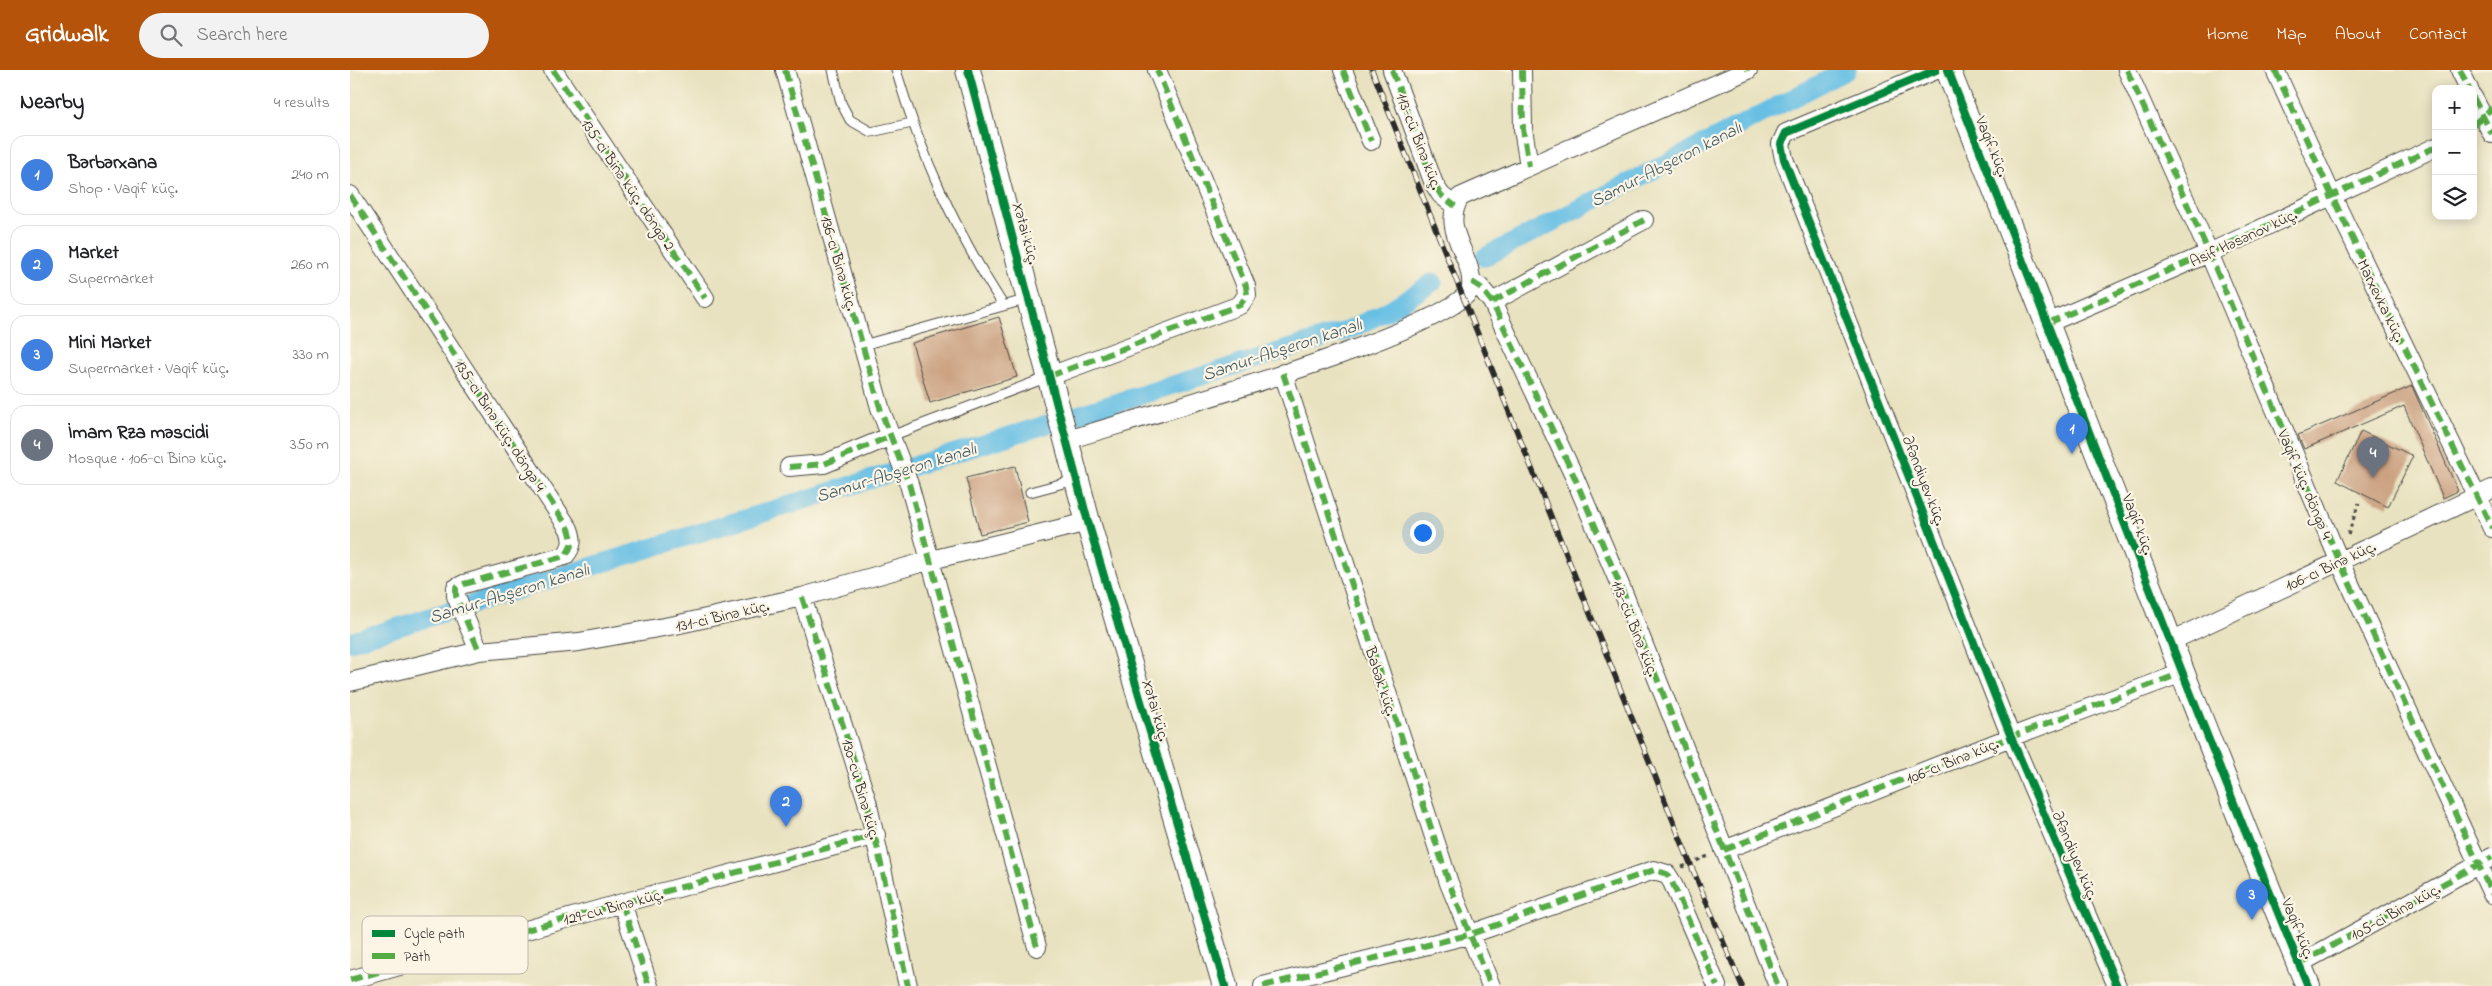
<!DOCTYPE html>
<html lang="en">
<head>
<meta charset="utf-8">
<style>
  body { margin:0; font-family:"Indie Flower",sans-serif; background:#f2f2f2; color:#202124 }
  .controls { position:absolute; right:15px; top:15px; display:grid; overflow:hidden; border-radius:10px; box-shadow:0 2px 12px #0003 }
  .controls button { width:45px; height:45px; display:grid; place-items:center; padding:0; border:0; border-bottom:1px solid #e0e0e0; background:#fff; color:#202124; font:25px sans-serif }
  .you { position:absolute; left:1072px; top:462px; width:18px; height:18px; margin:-12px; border:4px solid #fff; border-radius:50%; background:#1a73e8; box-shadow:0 0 0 8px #1a73e833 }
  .badge { display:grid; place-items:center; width:32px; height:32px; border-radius:50%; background:#b45309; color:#fff; font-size:16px; font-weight:700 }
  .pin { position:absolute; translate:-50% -41px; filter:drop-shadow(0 1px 2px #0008) }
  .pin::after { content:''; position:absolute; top:26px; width:18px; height:15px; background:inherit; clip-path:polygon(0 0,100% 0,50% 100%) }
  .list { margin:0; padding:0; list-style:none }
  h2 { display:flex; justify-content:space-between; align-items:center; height:65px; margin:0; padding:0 20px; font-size:21px }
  h2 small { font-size:16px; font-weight:400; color:#757577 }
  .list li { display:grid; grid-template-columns:32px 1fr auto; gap:15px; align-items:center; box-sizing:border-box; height:80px; margin:0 10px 10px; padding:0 10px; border:1px solid #e0e0e0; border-radius:15px }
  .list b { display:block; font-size:19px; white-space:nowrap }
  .list p { margin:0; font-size:16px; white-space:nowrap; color:#757577 }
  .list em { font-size:16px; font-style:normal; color:#757577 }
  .icon { flex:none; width:28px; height:28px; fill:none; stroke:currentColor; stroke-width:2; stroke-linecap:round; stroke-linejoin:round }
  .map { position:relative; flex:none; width:2142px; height:916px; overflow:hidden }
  header { display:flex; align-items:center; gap:30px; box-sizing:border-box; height:70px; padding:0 25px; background:#b45309; color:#fff }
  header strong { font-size:24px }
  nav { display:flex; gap:28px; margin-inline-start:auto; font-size:18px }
  .search { width:350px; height:45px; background:#f2f2f2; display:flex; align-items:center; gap:12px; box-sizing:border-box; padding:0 18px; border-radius:28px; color:#757577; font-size:19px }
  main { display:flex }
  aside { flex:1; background:#fff }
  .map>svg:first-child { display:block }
</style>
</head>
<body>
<header>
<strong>Gridwalk</strong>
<div class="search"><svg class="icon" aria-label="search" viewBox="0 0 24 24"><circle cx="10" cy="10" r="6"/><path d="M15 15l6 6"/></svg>Search here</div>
<nav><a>Home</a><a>Map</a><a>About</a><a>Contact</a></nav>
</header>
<main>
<aside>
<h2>Nearby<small>4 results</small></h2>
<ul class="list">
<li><span class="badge" style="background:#3f7fe0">1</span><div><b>Bərbərxana</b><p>Shop · Vaqif küç.</p></div><em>240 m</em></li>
<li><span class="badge" style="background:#3f7fe0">2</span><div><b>Market</b><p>Supermarket</p></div><em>260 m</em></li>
<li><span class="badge" style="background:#3f7fe0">3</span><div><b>Mini Market</b><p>Supermarket · Vaqif küç.</p></div><em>330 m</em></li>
<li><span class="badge" style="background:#6b7280">4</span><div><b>İmam Rza məscidi</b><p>Mosque · 106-cı Binə küç.</p></div><em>350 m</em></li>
</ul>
</aside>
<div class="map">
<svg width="2142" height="916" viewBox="0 0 2142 916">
  <rect width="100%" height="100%" fill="#fcf5e5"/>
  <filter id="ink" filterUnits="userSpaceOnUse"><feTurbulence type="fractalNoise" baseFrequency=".02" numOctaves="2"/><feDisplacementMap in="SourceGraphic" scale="10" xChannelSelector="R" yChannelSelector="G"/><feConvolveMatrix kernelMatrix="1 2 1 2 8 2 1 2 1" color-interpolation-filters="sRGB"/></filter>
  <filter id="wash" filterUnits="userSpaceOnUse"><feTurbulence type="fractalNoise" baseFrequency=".0096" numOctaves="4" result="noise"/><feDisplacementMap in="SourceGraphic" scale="20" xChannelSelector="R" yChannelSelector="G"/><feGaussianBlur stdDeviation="1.12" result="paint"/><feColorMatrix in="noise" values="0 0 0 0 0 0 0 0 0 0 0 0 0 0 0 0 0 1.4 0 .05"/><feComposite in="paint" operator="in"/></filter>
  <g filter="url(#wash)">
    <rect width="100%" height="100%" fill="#e8e2c0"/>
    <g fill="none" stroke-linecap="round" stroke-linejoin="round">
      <path stroke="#67bfe4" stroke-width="19" d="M1135,187L1497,0
        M0,572L999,260L1039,240L1083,212"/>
    </g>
    <g id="blocks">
      <path fill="#cba181" d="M649,247L667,307L580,333L562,273Z
        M2062,316L2108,421L2093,428L2054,336L1954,379L1948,365Z
        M2011,361L2063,386L2038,437L1987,411Z
        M665,396L678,452L630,464L616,408Z"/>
    </g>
  </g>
  <g filter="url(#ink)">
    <use href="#blocks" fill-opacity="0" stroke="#474641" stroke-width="1"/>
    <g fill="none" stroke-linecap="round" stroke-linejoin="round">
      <g stroke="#474641" stroke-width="11">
        <path id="lane" d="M483,0L491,33L500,50L521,62L562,53
          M546,0C572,88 604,158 653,235
          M513,275L678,229
          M541,366L698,307
          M680,422L725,410"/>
      </g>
      <g stroke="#474641" stroke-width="20">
        <path id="street" d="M203,0L355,228
          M435,0L531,341L559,414L687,877
          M993,0L1021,71
          M1042,0L1084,114L1091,125L1105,136
          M1172,0L1173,59L1179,96
          M1586,0L1436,63L1431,74L1434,89L1661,667L1767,916
          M1777,0L1859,183L1989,490L2142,824
          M1925,0L1982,126L2142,458
          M2110,0L2119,19
          M2123,27L2142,64
          M0,125L219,459C223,470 223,476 215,486L114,514L106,518V526L129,581
          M1122,212L1130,217L1142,232L1224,406L1275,527L1428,916
          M1142,232L1294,150
          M1698,253L1859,183L2086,77
          M933,303L1099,813L1141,916
          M700,306L890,235L897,225L896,216L807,0
          M717,370C784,349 1093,265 1121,219C1125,185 1089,162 1110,127L1398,0
          M439,397L474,394L541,366
          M452,527L517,731L558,916
          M1819,572L2142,419
          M0,612L129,581L229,572L325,555L452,527L581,490L738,452
          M1374,780L1661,667L1832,603
          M272,833L299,916
          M1949,894L2142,787
          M0,910L272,833L526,765
          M913,916L1118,865L1304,800L1317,804L1322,812L1367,916"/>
      </g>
      <g stroke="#474641" stroke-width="26">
        <path id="secondary" d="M618,0L738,452L875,916
          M1598,0C1719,305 1833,613 1958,916"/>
      </g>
      <path stroke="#474641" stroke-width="3" stroke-dasharray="4 4" stroke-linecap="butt" d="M1998,465L2009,433
        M1332,797L1358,786"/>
      <use href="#lane" stroke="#fff" stroke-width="9"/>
      <use href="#street" stroke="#fff" stroke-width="18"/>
      <use href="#secondary" stroke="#fff" stroke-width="24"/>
      <g stroke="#2b2b2b" stroke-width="5.5">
        <path id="rail" d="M1022,0L1340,793L1392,916"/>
      </g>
      <use href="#rail" stroke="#fcf5e5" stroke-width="4" stroke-dasharray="11" stroke-linecap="butt"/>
      <path stroke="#54ab44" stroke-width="6" stroke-dasharray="12 6" stroke-linecap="butt" d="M203,0L355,228
        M435,0L531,341L559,414L687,877
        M993,0L1021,71
        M1042,0L1084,114L1091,125L1105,136
        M1172,0L1173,59L1179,96
        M1397,0V1
        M1777,0L1859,183L1989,490L2142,824
        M1925,0L1982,126L2142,458
        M2110,0L2119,19
        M2123,27L2142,64
        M2123,55L2142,38
        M0,125L219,459C223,470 223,476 215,486L114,514L106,518V526L129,581
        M1122,212L1130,217L1142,232L1224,406L1275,527L1428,916
        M1142,232L1294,150
        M1698,253L1859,183L2086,77
        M933,303L1099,813L1141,916
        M700,306L890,235L897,225L896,216L807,0
        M439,397L474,394L541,366
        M452,527L517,731L558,916
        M1374,780L1661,667L1832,603
        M272,833L299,916
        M1949,894L2142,787
        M0,910L272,833L526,765
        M913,916L1118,865L1304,800L1317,804L1322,812L1367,916"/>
      <g stroke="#fcf5e5" stroke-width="11">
        <path id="cycleway" d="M618,0L738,452L875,916
          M1586,0L1436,63L1431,74L1434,89L1661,667L1767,916
          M1598,0C1719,305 1833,613 1958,916"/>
      </g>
      <use href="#cycleway" stroke="#00873e" stroke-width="8"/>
    </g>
  </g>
  <g text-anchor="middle" stroke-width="4.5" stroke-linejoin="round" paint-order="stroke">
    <g font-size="16" fill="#2b2b2b" stroke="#fcf5e5">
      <text transform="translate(1070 71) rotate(69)" y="6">113-cü Binə küç.</text>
      <text transform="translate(1643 76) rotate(68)" y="6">Vaqif küç.</text>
      <text transform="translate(279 114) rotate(56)" y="6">135-ci Binə küç. döngə 2</text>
      <text transform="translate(677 163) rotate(75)" y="6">Xətai küç.</text>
      <text transform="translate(1893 167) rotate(-25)" y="6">Asif Həsənov küç.</text>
      <text transform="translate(490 193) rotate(74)" y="6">136-cı Binə küç.</text>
      <text transform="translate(2032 230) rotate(64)" y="6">Marxevka küç.</text>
      <text transform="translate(151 355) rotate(57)" y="6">135-ci Binə küç. döngə 4</text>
      <text transform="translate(1575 410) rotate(69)" y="6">Əfəndiyev küç.</text>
      <text transform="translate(1956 414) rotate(67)" y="6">Vaqif küç. döngə 4</text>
      <text transform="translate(1789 454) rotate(69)" y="6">Vaqif küç.</text>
      <text transform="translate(1980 495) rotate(-25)" y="6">106-cı Binə küç.</text>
      <text transform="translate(372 545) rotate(-13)" y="6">131-ci Binə küç.</text>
      <text transform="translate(1286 558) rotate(68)" y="6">113-cü Binə küç.</text>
      <text transform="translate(1032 611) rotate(72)" y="6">Babək küç.</text>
      <text transform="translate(807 640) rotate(74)" y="6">Xətai küç.</text>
      <text transform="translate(1602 690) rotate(-22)" y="6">106-cı Binə küç.</text>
      <text transform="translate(512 719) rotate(74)" y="6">130-cu Binə küç.</text>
      <text transform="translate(1726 785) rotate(67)" y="6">Əfəndiyev küç.</text>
      <text transform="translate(263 836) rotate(-15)" y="6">129-cu Binə küç.</text>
      <text transform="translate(2045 841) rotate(-29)" y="6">105-ci Binə küç.</text>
      <text transform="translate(1949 858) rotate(68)" y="6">Vaqif küç.</text>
    </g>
    <g font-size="18" font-style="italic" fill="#3d5762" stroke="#fcf5e5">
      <text transform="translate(1316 94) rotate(-27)" y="6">Samur-Abşeron kanalı</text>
      <text transform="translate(932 279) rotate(-18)" y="6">Samur-Abşeron kanalı</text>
      <text transform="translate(546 402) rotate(-17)" y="6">Samur-Abşeron kanalı</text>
      <text transform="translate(159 523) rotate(-17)" y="6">Samur-Abşeron kanalı</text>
    </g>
  </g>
  <rect x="12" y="846" width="166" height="58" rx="8" fill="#fcf5e5" stroke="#bdb8ad" stroke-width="1"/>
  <rect x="22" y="860" width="23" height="7" fill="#00873e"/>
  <rect x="22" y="883" width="23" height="6" fill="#54ab44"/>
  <g font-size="14" fill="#2b2b2b">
    <text x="54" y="868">Cycle path</text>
    <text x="54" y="891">Path</text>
  </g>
</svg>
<div class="controls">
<button>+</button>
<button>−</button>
<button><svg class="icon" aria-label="layers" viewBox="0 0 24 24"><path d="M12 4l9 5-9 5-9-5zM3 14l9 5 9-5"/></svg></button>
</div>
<div class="you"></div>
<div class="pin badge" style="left:1722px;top:384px;background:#3f7fe0">1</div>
<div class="pin badge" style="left:436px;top:757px;background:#3f7fe0">2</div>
<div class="pin badge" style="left:1902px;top:850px;background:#3f7fe0">3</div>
<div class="pin badge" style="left:2023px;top:408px;background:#6b7280">4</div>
</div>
</main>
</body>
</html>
